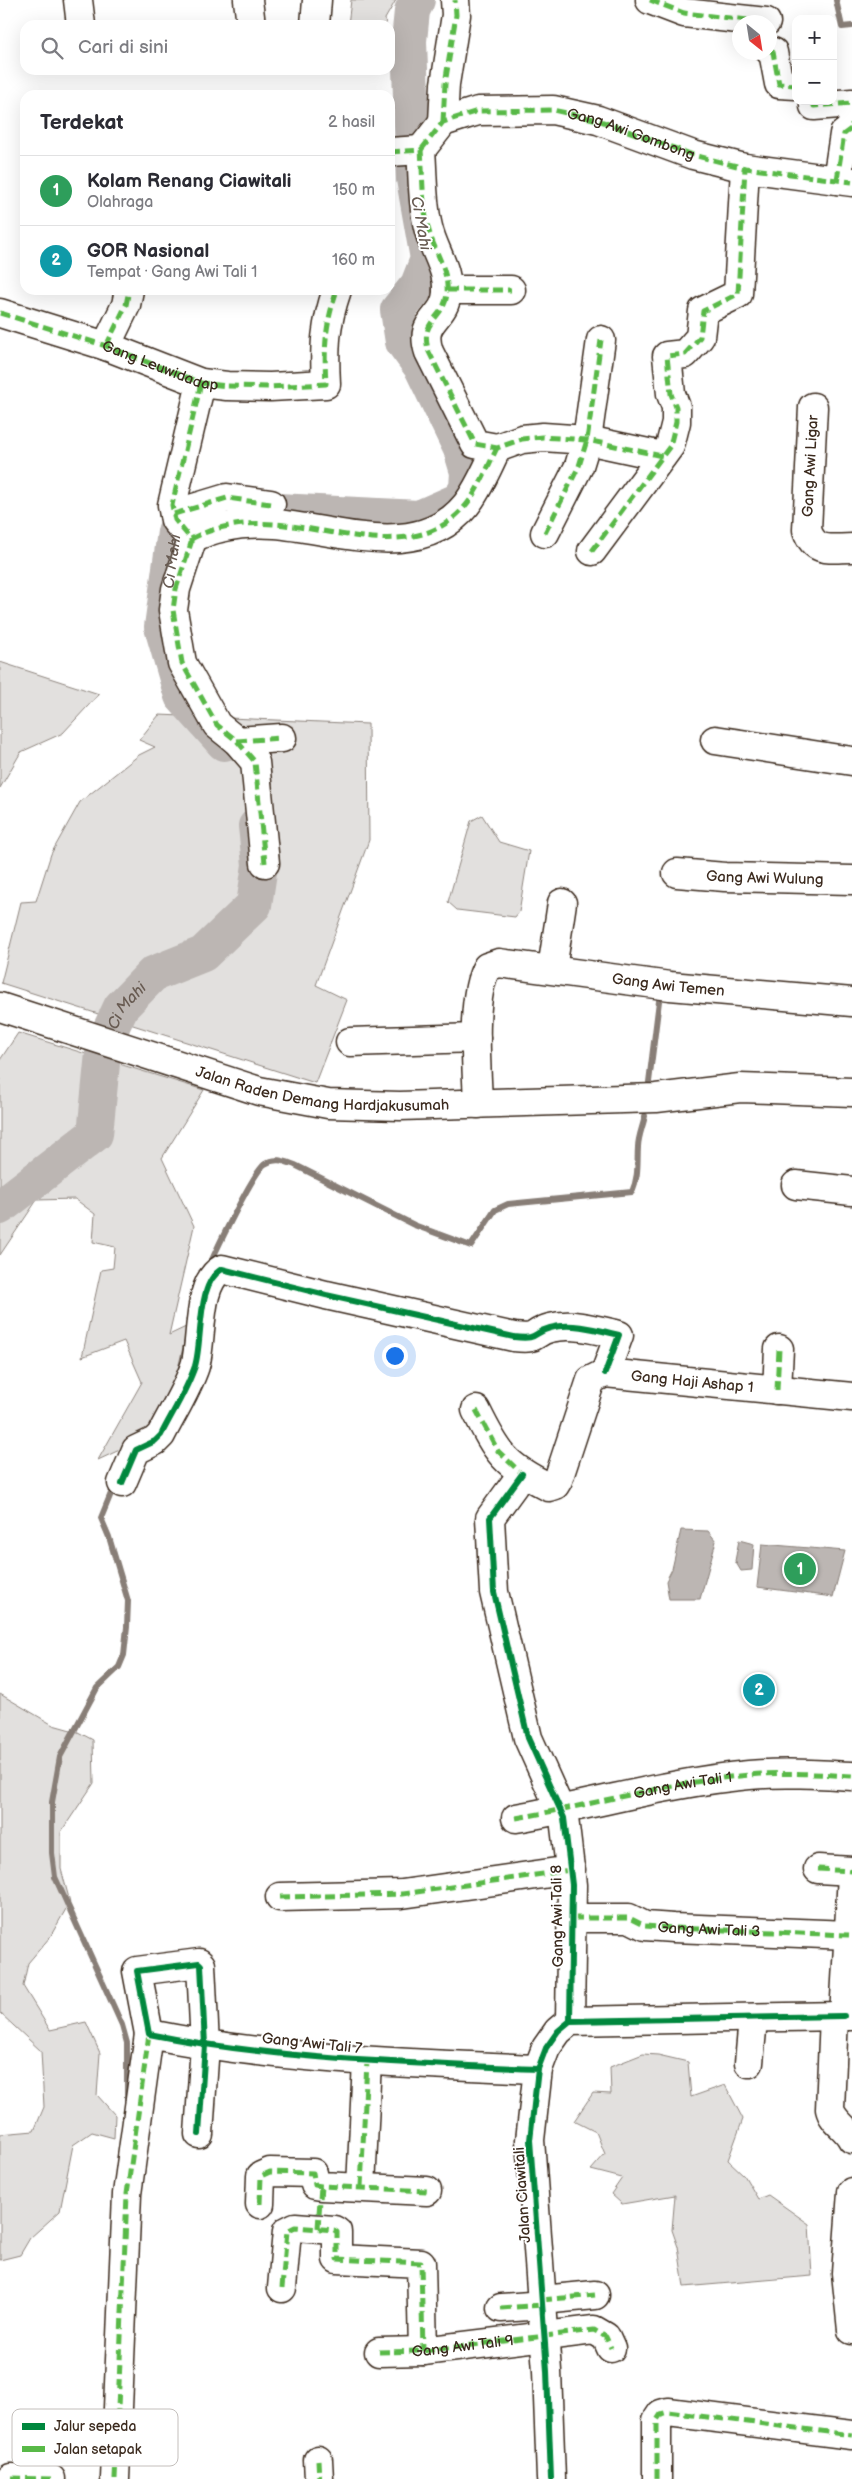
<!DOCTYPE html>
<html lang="id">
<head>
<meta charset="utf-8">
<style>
  body { margin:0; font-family:"Balsamiq Sans",sans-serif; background:#f2f2f3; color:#2b2b33 }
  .controls { position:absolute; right:15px; top:15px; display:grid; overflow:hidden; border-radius:10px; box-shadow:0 5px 20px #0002 }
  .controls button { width:45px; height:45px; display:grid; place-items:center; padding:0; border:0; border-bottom:1px solid #e1e1e2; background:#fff; color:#2b2b33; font:25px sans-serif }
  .compass { position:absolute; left:732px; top:15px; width:45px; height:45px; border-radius:50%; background:#fff; box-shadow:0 5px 20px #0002; rotate:150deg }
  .you { position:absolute; left:394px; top:1355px; width:18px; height:18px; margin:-12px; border:4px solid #fff; border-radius:50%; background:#1a73e8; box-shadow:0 0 0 8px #1a73e833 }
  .badge { display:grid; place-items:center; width:32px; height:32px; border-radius:50%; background:#0b8043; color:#fff; font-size:16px; font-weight:700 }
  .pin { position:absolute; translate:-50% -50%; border:2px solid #fff; box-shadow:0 1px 5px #0006 }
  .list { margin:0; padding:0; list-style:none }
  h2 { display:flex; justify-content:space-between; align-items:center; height:65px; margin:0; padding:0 20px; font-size:21px }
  h2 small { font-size:16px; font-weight:400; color:#7c7c81 }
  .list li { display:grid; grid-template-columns:32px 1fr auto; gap:15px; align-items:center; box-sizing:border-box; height:70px; padding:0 20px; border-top:1px solid #e1e1e2 }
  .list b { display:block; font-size:19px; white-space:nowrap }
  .list p { margin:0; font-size:16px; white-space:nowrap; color:#7c7c81 }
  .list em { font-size:16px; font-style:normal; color:#7c7c81 }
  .icon { flex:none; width:28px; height:28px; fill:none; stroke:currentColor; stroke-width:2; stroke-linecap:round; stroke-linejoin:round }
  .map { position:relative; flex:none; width:852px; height:2479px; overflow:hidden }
  .search { position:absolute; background:#fff; box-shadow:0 5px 20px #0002; left:20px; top:20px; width:375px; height:55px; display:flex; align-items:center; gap:12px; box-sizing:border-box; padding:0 18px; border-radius:15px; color:#7c7c81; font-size:19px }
  .panel { position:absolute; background:#fff; box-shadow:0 5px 20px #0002; left:20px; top:90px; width:375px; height:205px; border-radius:15px }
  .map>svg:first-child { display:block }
</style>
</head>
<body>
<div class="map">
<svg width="852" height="2479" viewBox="0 0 852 2479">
  <rect width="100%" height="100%" fill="#fff"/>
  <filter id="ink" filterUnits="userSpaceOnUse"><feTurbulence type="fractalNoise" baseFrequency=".02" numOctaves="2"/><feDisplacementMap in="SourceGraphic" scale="10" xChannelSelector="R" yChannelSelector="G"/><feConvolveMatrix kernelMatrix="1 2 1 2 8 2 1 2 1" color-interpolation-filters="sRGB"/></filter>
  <g filter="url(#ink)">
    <path fill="#e2e0de" stroke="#8e857e" d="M351,0H396L385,19L386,25H348Z
      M0,662L99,694L63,733L21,752L0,788Z
      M159,715L368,724L369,840L316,985L347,1000L315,1083L1,983L21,902L36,901L51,854L80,802L139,755L155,747L139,740Z
      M482,815L499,842L529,851L519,912L515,917L457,910L448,902L471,821Z
      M18,1033L204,1090L162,1158L194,1226L169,1335L188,1326L172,1394L141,1440L98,1460L142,1382L124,1341L82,1357L101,1270L113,1268L115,1247L93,1242L95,1214L75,1199L37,1200L0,1255V1060Z
      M0,1694L53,1725L78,1732L93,1740L94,1783L61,1832V1869L70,1902L50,1937L28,1963L23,1986L50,2030L86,2022L100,2053L97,2095L115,2115L114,2138L92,2132L73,2145L60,2211L30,2238L20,2255L0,2260V2134L34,2131L44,2107L41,2051L0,2013Z
      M643,2054L658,2055L688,2062L691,2097L725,2085L743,2119L728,2160L744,2175L758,2199L768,2195L809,2224L812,2276L684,2287L678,2247L672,2230L675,2195L622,2204L611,2194L622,2178L591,2170L605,2154L596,2132L574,2121L593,2093L611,2094L610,2067Z"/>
    <path fill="#bcb6b3" stroke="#887e77" d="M681,1530L708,1531L716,1541L700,1599H669L666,1581L672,1569Z
      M739,1540L754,1544L752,1570L741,1571L735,1561Z
      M762,1544L845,1551L833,1597L757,1587Z"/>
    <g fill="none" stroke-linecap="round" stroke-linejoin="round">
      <path stroke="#887e77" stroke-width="6" d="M836,0L842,27L852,26
        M649,1082L660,993H662
        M209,1267C216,1250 254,1171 265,1164C276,1157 284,1161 295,1165L414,1225L471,1246L495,1210L508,1204L632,1192C639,1176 637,1163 638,1147C638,1137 643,1126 645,1116
        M114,1486L101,1518L109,1537L128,1601L127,1627L124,1655L119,1667L97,1688L60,1757L52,1802V1853L55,1877L122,2025L127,2043V2101"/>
      <g stroke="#bcb6b3" stroke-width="36">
        <path id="s1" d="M224,743L182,696L162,627L175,532L220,508L419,518L460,500L467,488L468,472L461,449L422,368L403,342L398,310L418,285L428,259L414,179L409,41L412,11L417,0"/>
        <path id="s2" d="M0,1207L95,1134L104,1043L121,1007L153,974L203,954L254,905L260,865L256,826"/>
      </g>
      <g stroke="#3b2a1e" stroke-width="31">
        <g id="minor">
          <path d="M78,0L81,25"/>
          <path d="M248,0L251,25"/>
          <path d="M650,0L684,13L766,22"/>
          <path d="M315,25L317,0"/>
          <path d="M770,51L773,52L779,84L796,85"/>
          <path d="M814,101V106L852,103"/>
          <path d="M443,122L445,84L456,15L455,0"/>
          <path d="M421,150C423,175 422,203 428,227C433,250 449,269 447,293C445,320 418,319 429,352L475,444L497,448L522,439L543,437L587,440L662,456"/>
          <path id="s3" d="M421,150L443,122L465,115L478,111L553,110L598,120L693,155L745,168L852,182"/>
          <path d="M390,152L421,150"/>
          <path d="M837,180L844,134L852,128V123"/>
          <path d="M447,290H511"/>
          <path d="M0,313L106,346L201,383L227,386L270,387L326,384C324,347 325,325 337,290"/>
          <path d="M106,346L126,305L129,290"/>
          <path d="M201,383L172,505L175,520L191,539V543L176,589L173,610L182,663L217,725L237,741L255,762L265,863"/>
          <path d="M813,407L807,530C815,554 831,548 852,548"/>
          <path d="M174,514L227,498L271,504"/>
          <path d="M545,533L579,466L587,440L601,340"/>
          <path d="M191,539C217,525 246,522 275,524C337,529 419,563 466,505C479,489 488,466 497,448"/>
          <path d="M592,551L670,446L676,422V407L671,394L667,356L685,354L700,337L703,311L738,294L745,168"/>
          <path d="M715,740L852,761"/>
          <path d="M237,741L282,738"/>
          <path id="s4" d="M677,873L725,877L852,880"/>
          <path d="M552,969L562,903"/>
          <path d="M350,1042L476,1038"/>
          <path id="s5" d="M478,1104C477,1068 470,997 487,967L499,963L670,986L852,1002"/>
          <path d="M796,1185L852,1191"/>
          <path d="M777,1390L779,1349"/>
          <path id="s6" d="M476,1410C497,1453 505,1466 549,1487L555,1485L558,1480L591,1380L605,1373L852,1397"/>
          <path d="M522,1474L490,1518L494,1592L528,1738L564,1818L572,1885L570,2021"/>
          <path d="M122,1483L136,1450L155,1441L161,1435C172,1413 187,1390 195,1366C203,1340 196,1283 222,1269L326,1295L514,1337C540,1340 531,1333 550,1328C572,1322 598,1330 619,1335L605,1373"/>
          <path id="s7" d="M516,1818C594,1805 670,1782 749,1775C783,1772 818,1774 852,1776"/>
          <path d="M818,1869L852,1871"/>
          <path d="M280,1897L402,1894L571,1870"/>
          <path id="s8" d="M572,1918H629L645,1926L673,1928L849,1935"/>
          <path d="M834,2016L830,2109C833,2122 846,2127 852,2139"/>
          <path d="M749,2063L753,2019"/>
          <path d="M199,2134L205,2045L201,1965L199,1963L137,1971L149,2034C277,2060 408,2063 538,2069"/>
          <path d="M361,2187L367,2061"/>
          <path d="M852,2192L846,2273L852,2330"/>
          <path d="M260,2204L261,2176L270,2172L313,2173L315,2185L321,2186L427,2191"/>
          <path d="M282,2288L287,2231L295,2227L334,2230L337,2232V2259L421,2263L423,2351"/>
          <path d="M542,2300L595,2295"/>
          <path d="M501,2308L543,2305"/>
          <path id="s9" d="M379,2352L423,2351L594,2330L606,2337L611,2348"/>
          <path d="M318,2460L319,2479"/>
          <path d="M11,2478L51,2479"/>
          <path d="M115,2479L127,2194L149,2034"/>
          <path d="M551,2479L547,2371L530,2140L538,2069L546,2048L558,2031L570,2021L844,2016"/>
          <path d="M657,2479V2420L661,2414L668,2412L852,2435"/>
        </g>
      </g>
      <g stroke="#3b2a1e" stroke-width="31">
        <g id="major">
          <path id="s10" d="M0,1007L259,1091L328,1104L400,1106L656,1098L740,1088L852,1092"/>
          <path d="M852,1875L844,2016H852"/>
        </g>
      </g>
      <use href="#minor" stroke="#fff" stroke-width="28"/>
      <use href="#major" stroke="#fff" stroke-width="28"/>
      <g stroke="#58b947" stroke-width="5" stroke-dasharray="10 5" stroke-linecap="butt">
        <path d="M650,0L684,13L766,22"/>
        <path d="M770,51L773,52L779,84L796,85"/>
        <path d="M814,101V106L852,103"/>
        <path d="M443,122L445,84L456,15L455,0"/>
        <path d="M421,150C423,175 422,203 428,227C433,250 449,269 447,293C445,320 418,319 429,352L475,444L497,448L522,439L543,437L587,440L662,456"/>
        <path d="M421,150L443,122L465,115L478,111L553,110L598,120L693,155L745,168L852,182"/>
        <path d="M390,152L421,150"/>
        <path d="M837,180L844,134L852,128V123"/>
        <path d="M447,290H511"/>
        <path id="s11" d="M0,313L106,346L201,383L227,386L270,387L326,384C324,347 325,325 337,290"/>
        <path d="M106,346L126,305L129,290"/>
        <path d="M201,383L172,505L175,520L191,539V543L176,589L173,610L182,663L217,725L237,741L255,762L265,863"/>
        <path d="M174,514L227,498L271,504"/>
        <path d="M545,533L579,466L587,440L601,340"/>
        <path d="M191,539C217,525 246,522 275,524C337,529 419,563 466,505C479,489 488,466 497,448"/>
        <path d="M592,551L670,446L676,422V407L671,394L667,356L685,354L700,337L703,311L738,294L745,168"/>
        <path d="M237,741L282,738"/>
        <path d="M777,1390L779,1349"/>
        <path d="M476,1410L498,1451L522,1474L519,1478"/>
        <path d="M516,1818C594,1805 670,1782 749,1775C783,1772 818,1774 852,1776"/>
        <path d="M818,1869L852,1871"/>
        <path d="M280,1897L402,1894L571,1870"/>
        <path d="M572,1918H629L645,1926L673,1928L849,1935"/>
        <path d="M361,2187L367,2061"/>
        <path d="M260,2204L261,2176L270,2172L313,2173L315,2185L321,2186L427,2191"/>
        <path d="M318,2228L321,2186"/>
        <path d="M282,2288L287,2231L295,2227L334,2230L337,2232V2259L421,2263L423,2351"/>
        <path d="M542,2300L595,2295"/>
        <path d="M501,2308L543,2305"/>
        <path d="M379,2352L423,2351L594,2330L606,2337L611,2348"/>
        <path d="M318,2460L319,2479"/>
        <path d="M11,2478L51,2479"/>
        <path d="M115,2479L127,2194L149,2034"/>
        <path d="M657,2479V2420L661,2414L668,2412L852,2435"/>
      </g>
      <g stroke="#fff" stroke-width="9">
        <path id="cycleway" d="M522,1474L490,1518L494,1592L528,1738L564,1818L572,1885L570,2021
          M122,1483L136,1450L155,1441L161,1435C172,1413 187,1390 195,1366C203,1340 196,1283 222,1269L326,1295L514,1337C540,1340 531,1333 550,1328C572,1322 598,1330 619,1335L605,1373
          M199,2134L205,2045L201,1965L199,1963L137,1971L149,2034C277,2060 408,2063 538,2069
          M551,2479L547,2371L530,2140L538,2069L546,2048L558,2031L570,2021L844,2016"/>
      </g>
      <use href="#cycleway" stroke="#00873e" stroke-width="6"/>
    </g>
  </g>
  <g text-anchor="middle" stroke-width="4" stroke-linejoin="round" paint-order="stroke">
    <g font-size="15" fill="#3b2a1e" stroke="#fff">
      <text dy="5" stroke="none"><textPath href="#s3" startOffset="229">Gang Awi Gombong</textPath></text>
      <text dy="5" stroke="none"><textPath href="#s11" startOffset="169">Gang Leuwidadap</textPath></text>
      <text transform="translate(810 466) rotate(-87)" y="5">Gang Awi Ligar</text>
      <text dy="5" stroke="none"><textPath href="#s4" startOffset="88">Gang Awi Wulung</textPath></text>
      <text dy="5" stroke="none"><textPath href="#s5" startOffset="322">Gang Awi Temen</textPath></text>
      <text dy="5" stroke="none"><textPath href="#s10" startOffset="335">Jalan Raden Demang Hardjakusumah</textPath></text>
      <text dy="5" stroke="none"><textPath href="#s6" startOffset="330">Gang Haji Ashap 1</textPath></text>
      <text dy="5" stroke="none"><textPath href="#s7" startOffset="170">Gang Awi Tali 1</textPath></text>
      <text transform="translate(557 1916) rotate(-91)" y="5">Gang Awi Tali 8</text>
      <text dy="5" stroke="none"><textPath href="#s8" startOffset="139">Gang Awi Tali 3</textPath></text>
      <text transform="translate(312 2043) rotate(6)" y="5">Gang Awi Tali 7</text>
      <text transform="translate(522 2195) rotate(-94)" y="5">Jalan Ciawitali</text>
      <text dy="5" stroke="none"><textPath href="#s9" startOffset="84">Gang Awi Tali 9</textPath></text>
    </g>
    <g font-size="16" font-style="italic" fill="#685b52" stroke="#fff">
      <text transform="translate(422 223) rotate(80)" y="6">Ci Mahi</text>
      <text dy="6" stroke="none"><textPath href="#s1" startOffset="201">Ci Mahi</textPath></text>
      <text dy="6" stroke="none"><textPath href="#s2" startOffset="255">Ci Mahi</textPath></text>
    </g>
  </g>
  <rect x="12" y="2409" width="166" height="57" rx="8" fill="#fff" stroke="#c4bfbc" stroke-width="1"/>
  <rect x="22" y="2423" width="23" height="7" fill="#00873e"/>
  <rect x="22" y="2446" width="23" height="6" fill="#58b947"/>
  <g font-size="14" fill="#3b2a1e">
    <text x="54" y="2431">Jalur sepeda</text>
    <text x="54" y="2454">Jalan setapak</text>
  </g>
</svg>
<div class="controls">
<button>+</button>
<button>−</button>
</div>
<svg class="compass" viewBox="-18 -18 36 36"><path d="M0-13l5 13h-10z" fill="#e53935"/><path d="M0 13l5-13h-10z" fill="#7c7c81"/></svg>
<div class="you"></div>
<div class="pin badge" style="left:800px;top:1569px;background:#2e9e5b">1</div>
<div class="pin badge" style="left:759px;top:1690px;background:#0f9aa8">2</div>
<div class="search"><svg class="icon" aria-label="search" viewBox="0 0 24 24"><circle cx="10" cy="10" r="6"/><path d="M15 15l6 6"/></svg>Cari di sini</div>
<section class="panel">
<h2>Terdekat<small>2 hasil</small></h2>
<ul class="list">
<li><span class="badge" style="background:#2e9e5b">1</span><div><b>Kolam Renang Ciawitali</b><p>Olahraga</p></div><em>150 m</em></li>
<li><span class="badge" style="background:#0f9aa8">2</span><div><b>GOR Nasional</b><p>Tempat · Gang Awi Tali 1</p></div><em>160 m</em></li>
</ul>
</section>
</div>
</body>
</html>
